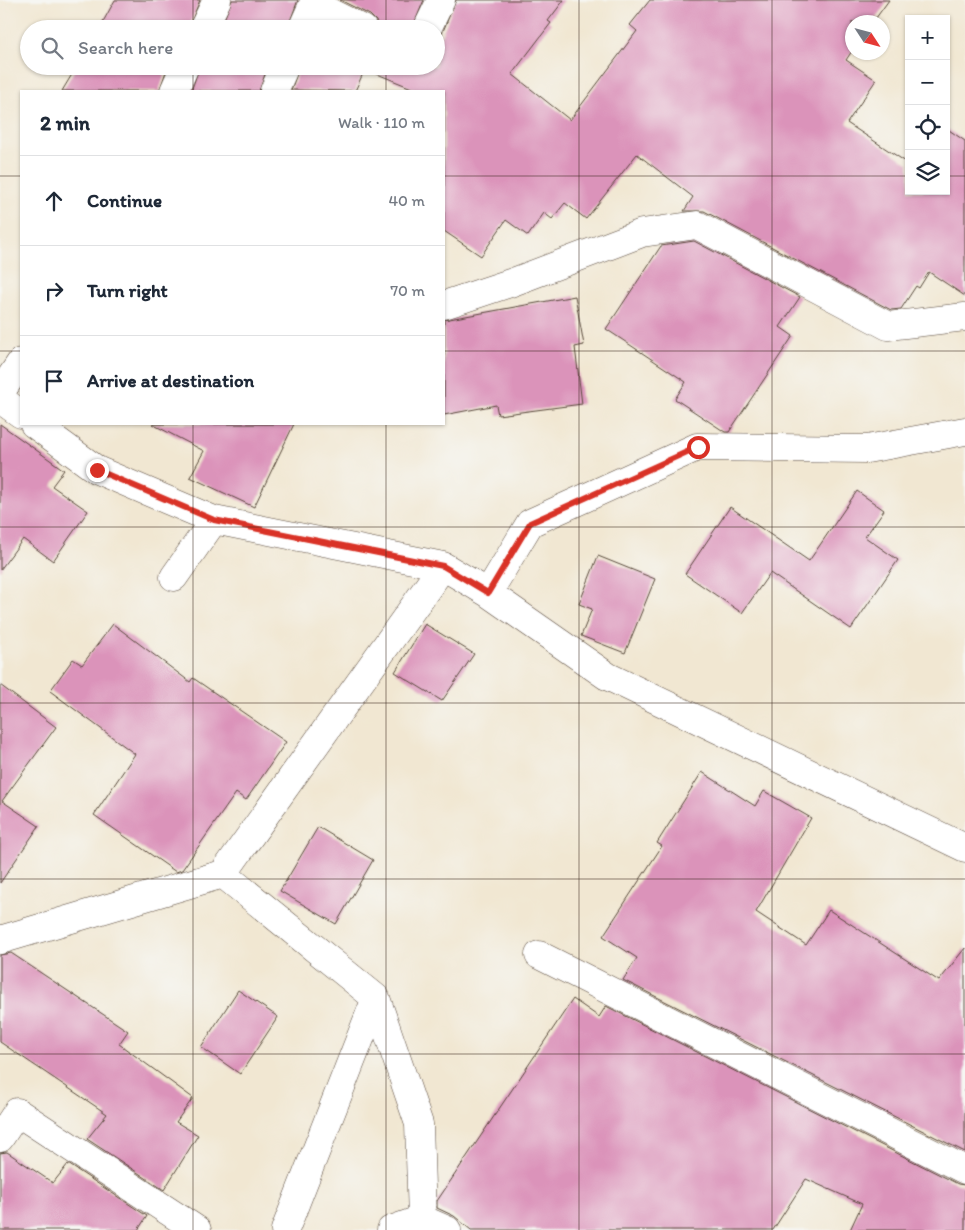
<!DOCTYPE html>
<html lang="en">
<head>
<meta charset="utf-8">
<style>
  body { margin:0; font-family:Itim,sans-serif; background:#f6f6f7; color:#1f2937 }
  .controls { position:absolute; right:15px; top:15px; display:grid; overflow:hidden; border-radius:0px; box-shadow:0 1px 4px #0004 }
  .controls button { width:45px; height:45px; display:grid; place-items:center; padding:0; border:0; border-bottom:1px solid #e0e1e3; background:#fff; color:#1f2937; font:25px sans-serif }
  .compass { position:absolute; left:845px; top:15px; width:45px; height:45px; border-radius:50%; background:#fff; box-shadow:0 1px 4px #0004; rotate:126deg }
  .stop { position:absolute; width:15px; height:15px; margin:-11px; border:4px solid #d93025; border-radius:50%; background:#fff }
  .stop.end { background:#d93025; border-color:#fff; box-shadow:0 1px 5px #0008 }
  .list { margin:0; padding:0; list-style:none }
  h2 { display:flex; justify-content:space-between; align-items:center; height:65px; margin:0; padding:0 20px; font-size:21px }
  h2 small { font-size:16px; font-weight:400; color:#747a83 }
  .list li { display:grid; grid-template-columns:32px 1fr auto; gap:15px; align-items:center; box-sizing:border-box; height:90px; padding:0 20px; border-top:1px solid #e0e1e3 }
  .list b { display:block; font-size:19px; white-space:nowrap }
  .list em { font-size:16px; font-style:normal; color:#747a83 }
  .icon { flex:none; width:28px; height:28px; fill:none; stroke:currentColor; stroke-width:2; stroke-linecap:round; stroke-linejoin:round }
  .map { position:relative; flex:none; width:965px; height:1230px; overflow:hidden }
  .search { position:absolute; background:#fff; box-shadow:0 1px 4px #0004; left:20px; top:20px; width:425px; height:55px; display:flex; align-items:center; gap:12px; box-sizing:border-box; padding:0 18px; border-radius:28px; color:#747a83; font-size:19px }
  .panel { position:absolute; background:#fff; box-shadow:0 1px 4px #0004; left:20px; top:90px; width:425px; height:335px; border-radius:0px }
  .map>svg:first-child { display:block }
</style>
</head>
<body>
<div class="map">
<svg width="965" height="1230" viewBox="0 0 965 1230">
  <rect width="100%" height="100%" fill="#f6f6f2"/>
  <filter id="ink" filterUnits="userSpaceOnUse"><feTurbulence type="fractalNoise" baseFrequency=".02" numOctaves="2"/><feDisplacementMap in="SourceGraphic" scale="10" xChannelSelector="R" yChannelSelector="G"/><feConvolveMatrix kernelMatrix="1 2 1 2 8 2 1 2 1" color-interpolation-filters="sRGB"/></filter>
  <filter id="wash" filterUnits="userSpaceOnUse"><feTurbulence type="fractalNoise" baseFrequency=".0096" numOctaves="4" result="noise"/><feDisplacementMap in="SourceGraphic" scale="20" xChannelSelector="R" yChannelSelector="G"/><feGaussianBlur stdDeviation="1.12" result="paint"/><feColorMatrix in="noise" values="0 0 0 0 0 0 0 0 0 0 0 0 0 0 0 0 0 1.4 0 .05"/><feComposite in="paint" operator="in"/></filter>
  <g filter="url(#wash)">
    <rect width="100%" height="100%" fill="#f1e7d2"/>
    <g id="blocks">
      <path fill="#db93ba" d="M115,0H200L188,29H99Z
        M232,0H298L287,29H220Z
        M340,0H424L412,29H379L376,21L370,15Z
        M456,0H564L548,21L551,23L512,74L570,120L637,31L630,25L650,0H889L873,22H852V51L846,60L876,80L847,123L909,164V191H946V128L965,141V296L929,272L919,288L916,286L901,309L891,310L704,211H684L693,197L637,154L586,219L565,203L552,219L544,213L528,236L506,220L481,256L444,231V91H419L365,69L355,91L291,90L300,66H436V41L441,36Z
        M77,66H168L159,91H62Z
        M200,66H268L259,91H191Z
        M694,241L800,297L780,327L793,336L729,432H725L675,399L686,382L606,329L661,246Z
        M575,296L584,345L575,347L582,404L498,415L496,405L444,415V320Z
        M0,424L64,470L52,486L88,511L53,561L23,539L0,570Z
        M152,424H294L254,507L190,477L204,451Z
        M857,491L884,510L865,537L898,560L851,629L770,573L742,613L685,574L730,507L809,561Z
        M598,556L655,579L625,653L581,636L592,609L579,604Z
        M113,624L190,682L193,678L286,742L246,800L236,793L182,870L176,872L94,815L135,754L50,691L73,659L82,665Z
        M425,624L474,654L442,701L395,672Z
        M0,685L56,727L2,801L39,826L0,883Z
        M702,772L755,806L764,791L811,818L756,912L806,945L829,910L939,981L965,948V1152L623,980L637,958L603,936L662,846L657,843Z
        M318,827L373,860L336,924L280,891Z
        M11,953L128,1031L119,1044L193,1098L176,1122L198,1135L164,1190L87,1139L107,1114L0,1042V955Z
        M238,990L278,1017L240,1074L201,1047Z
        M573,999L599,1017L606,1006L958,1184L965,1185V1230H850L862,1204L806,1179L773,1230H471L454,1216L437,1208V1201Z
        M7,1152L53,1183L68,1164L147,1216L138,1230H0V1153Z"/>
    </g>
  </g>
  <g filter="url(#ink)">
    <use href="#blocks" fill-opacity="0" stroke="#564639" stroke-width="1"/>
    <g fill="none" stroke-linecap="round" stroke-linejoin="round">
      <g stroke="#564639" stroke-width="29">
        <path id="minor" d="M313,4L363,29
          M203,29L217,0
          M302,29L315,0
          M427,29L441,0
          M174,91L185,66
          M274,91L285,66
          M444,305L513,282L642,233L697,225L888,326L965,317
          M0,393L21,362
          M0,399L21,414
          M34,424L97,470L214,520L443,566L488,593L607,676L965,848
          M174,577L214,520
          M488,593L530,523L697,447L867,449L965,431
          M223,874L376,998L285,1230
          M0,940L223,874L443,566
          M539,955L965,1170
          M376,998L419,1124L422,1219
          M0,1138L17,1112L197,1230
          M391,1230L422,1219L447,1230"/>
      </g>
      <use href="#minor" stroke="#fff" stroke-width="28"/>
    </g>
  </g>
  <g fill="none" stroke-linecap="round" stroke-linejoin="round" filter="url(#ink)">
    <path stroke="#d93025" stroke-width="6" d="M97,470L214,520L443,566L488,593L530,523L698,447"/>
  </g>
  <path fill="none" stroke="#3b2a1e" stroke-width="1" stroke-opacity="0.55" d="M193,0V29M386,0V29M579,0V1230M772,0V1230M193,66V91M386,66V91M0,176H21M444,176H909M946,176H965M0,351H21M444,351H965M193,424V1230M386,424V1230M0,527H965M0,703H965M0,879H965M0,1054H965"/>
</svg>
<div class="controls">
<button>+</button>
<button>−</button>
<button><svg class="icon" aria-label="locate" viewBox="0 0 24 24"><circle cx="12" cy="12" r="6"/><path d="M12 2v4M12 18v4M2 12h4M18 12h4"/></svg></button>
<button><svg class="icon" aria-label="layers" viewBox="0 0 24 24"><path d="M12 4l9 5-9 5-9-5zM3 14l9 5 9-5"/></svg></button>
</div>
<svg class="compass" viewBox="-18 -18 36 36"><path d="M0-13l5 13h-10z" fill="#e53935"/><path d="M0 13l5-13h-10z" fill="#747a83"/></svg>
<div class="stop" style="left:698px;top:447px"></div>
<div class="stop end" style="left:97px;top:470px"></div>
<div class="search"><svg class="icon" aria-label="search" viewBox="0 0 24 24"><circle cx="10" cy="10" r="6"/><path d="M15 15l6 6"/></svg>Search here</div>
<section class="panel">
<h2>2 min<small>Walk · 110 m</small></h2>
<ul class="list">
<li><svg class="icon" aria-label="ahead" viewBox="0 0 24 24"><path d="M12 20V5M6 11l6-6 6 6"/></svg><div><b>Continue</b></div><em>40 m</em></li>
<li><svg class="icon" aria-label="right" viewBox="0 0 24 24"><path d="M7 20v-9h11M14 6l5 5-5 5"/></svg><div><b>Turn right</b></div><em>70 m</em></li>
<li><svg class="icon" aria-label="arrive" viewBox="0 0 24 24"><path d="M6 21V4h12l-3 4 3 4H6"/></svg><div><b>Arrive at destination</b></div></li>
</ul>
</section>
</div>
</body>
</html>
